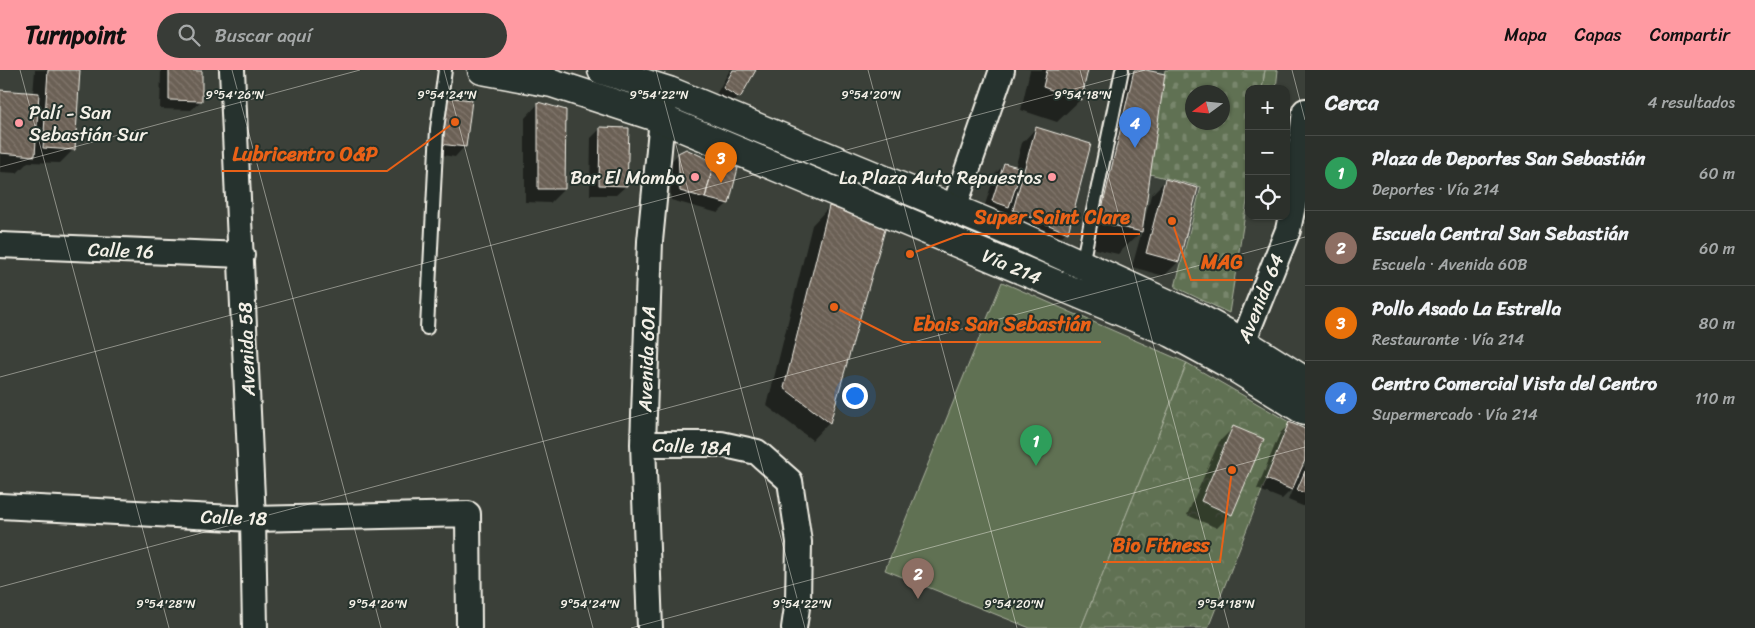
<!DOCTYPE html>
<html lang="es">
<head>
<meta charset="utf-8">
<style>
  body { margin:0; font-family:Sriracha,sans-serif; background:#383c37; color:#f1f3f6 }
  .controls { position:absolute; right:15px; top:15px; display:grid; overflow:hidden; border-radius:10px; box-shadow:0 1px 4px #0004 }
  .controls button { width:45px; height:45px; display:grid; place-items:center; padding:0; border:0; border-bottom:1px solid #484b47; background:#2c302b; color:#f1f3f6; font:25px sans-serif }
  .compass { position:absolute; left:1185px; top:15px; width:45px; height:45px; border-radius:50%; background:#2c302b; box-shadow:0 1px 4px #0004; rotate:255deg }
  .you { position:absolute; left:854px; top:325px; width:18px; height:18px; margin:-12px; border:4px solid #fff; border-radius:50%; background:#1a73e8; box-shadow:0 0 0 8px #1a73e833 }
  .badge { display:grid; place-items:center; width:32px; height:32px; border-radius:50%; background:#ff9aa2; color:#fff; font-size:16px; font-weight:700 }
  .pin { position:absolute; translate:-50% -41px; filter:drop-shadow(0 1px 2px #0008) }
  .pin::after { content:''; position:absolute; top:26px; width:18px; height:15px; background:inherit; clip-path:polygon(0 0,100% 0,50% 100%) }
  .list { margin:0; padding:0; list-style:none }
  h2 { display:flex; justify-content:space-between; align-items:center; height:65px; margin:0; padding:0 20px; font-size:21px }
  h2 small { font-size:16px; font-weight:400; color:#a6a9a9 }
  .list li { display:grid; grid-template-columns:32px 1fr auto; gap:15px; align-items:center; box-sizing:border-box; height:75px; padding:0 20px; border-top:1px solid #484b47 }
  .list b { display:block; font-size:19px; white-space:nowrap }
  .list p { margin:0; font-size:16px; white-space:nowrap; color:#a6a9a9 }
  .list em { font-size:16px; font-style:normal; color:#a6a9a9 }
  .icon { flex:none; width:28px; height:28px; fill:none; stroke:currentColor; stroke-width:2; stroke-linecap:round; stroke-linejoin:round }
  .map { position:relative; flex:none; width:1305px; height:558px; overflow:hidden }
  header { display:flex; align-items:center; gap:30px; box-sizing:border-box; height:70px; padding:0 25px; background:#ff9aa2; color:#111 }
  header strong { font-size:24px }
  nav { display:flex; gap:28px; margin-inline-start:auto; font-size:18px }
  .search { width:350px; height:45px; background:#383c37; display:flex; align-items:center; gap:12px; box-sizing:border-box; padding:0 18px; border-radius:28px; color:#a6a9a9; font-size:19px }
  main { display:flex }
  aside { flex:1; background:#2c302b }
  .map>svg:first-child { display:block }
</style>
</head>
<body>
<header>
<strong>Turnpoint</strong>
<div class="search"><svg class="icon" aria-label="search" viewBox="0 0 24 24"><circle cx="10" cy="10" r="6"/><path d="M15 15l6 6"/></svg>Buscar aquí</div>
<nav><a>Mapa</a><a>Capas</a><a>Compartir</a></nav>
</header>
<main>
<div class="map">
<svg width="1305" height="558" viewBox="0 0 1305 558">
  <defs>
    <pattern id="forest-crowns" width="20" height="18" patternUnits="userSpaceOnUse" patternTransform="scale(1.25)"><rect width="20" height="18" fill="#617153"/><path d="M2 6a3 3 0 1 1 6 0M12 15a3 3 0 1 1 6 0" fill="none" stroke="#78866c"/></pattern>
    <pattern id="cemetery-stones" width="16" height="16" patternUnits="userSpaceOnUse" patternTransform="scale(1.25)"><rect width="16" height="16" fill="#617153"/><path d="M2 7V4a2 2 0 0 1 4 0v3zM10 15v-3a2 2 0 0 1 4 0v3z" fill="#78866c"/></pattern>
    <pattern id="building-back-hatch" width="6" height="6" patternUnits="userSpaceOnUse" patternTransform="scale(1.25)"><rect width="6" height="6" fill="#6b6055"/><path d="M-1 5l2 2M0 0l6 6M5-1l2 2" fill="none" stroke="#81776d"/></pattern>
  </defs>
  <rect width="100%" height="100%" fill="#3b4039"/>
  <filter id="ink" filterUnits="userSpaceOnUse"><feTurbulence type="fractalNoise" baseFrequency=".02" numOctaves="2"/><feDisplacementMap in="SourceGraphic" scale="10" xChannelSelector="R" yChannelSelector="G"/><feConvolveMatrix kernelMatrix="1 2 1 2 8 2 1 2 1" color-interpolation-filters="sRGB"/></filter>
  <g filter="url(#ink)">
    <path fill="#617153" stroke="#aab19e" d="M1002,212L1187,293L1081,558H1030L885,500Z"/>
    <path fill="url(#forest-crowns)" stroke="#aab19e" d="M1265,0H1278L1276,19H1262Z
      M1187,293L1289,352L1208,558H1081Z"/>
    <path fill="url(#cemetery-stones)" stroke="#aab19e" fill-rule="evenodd" d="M1165,0H1265L1262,19H1249V119L1229,243L1175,217L1201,117L1150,104ZM1192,22H1222V52H1192Z"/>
    <path fill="#0007" d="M35,0H79L74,79L60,93L28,92L17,103L0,102V22L33,24Z
      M161,0H201V31L191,40L160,39Z
      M730,0H754L739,27L729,37L714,28Z
      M1030,0H1087L1080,30L1057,52L1021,40Z
      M1134,0H1139L1143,152H1144L1151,125L1165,111L1178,192L1164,206L1132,197L1142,161L1118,184L1077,175L1112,22Z
      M470,31L464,77L455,87L430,83Z
      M538,34L564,119L550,133L525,132V48Z
      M601,58L626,116L616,125H590L591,68Z
      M1036,58L1066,162L1052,176L1000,154L1003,141L998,146L983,141L995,104L1005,94L1015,98L1022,73Z
      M678,84L728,133L718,143L671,130L669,94Z
      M829,137L885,157L829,352L812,370L767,336L812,155Z
      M1290,354L1305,360V387L1299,401L1305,395V437L1288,430L1293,418L1282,429L1257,419L1280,363Z
      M1233,358L1231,444L1217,458L1187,445L1219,372Z"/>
    <path fill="url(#building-back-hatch)" stroke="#f4f1e8" d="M48,0H80L75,80L43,78Z
      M169,0L202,1V31L169,30Z
      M733,0H756L740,28L723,18Z
      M1047,0H1088L1081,30L1043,17Z
      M1134,0H1146L1165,4L1142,162L1099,152Z
      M0,20L39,23L35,86L0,83Z
      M445,27L472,30L466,77L439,74Z
      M538,32L566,40L565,119H538Z
      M600,57L629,58L627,116L599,115Z
      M1036,57L1091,74L1068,163L1013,140Z
      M686,79L714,92L705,128L680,121L678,83Z
      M714,92L738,98L729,134L705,128Z
      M1004,93L1022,98L1009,137L992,131Z
      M1165,109L1198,118L1179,192L1146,183Z
      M829,136L886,156L830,353L784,318Z
      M1289,352L1305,359V390L1292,420L1266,409Z
      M1233,356L1264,369L1232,445L1201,431Z
      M1305,401V423L1297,420Z"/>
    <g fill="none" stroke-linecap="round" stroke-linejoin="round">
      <g stroke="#f4f1e8" stroke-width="16">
        <path id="lane" d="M1082,194L1122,0
          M427,258L437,59L445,0"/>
      </g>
      <g stroke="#f4f1e8" stroke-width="28">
        <path id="street" d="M232,0L253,449L255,558
          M954,138L1002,0
          M0,175L242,185
          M1234,289L1243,272L1288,160L1295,126L1305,41
          M643,374H721L757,382L790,411L799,472L798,531L794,558
          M0,436L253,449L468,444L469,558
          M650,558L643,374L650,171L662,49L666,31"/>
      </g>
      <g stroke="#f4f1e8" stroke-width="31">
        <path id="secondary" d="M482,0L552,13L662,49L1172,263L1231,295L1305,341
          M602,0L669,21L1015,164L1195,246L1243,272L1305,311"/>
      </g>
      <use href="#lane" stroke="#26332d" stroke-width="12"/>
      <use href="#street" stroke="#26332d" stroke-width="24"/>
      <use href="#secondary" stroke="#26332d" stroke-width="28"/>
    </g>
  </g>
  <path fill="none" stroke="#f4f1e8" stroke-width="1" stroke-opacity="0.45" d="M20,0L169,558M232,0L381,558M444,0L593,558M656,0L805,558M868,0L1017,558M1080,0L1229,558M1292,0L1305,50M0,97L360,0M0,307L1145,0M0,517L1305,167M631,558L1305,377"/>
  <g fill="#ff9aa2" stroke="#26332d" stroke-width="2">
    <circle cx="19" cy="53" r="5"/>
    <circle cx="695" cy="107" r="5"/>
    <circle cx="1052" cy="107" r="5"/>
  </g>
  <g text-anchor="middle" stroke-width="4" stroke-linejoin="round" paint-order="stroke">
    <g font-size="19" fill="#f4f1e8" stroke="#26332d" text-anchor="end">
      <text x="29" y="49" text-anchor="start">Palí - San<tspan x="29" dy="22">Sebastián Sur</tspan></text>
      <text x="685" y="114">Bar El Mambo</text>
      <text x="1042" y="114">La Plaza Auto Repuestos</text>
    </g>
    <g font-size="19" fill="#f4f1e8" stroke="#26332d">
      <text transform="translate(121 180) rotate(2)" y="7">Calle 16</text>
      <text transform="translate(1012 196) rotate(23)" y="7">Vía 214</text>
      <text transform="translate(1260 228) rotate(-68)" y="7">Avenida 64</text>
      <text transform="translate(246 279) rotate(-92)" y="7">Avenida 58</text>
      <text transform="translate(646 289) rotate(-88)" y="7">Avenida 60A</text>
      <text transform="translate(692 376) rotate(3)" y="7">Calle 18A</text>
      <text transform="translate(234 447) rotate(2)" y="7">Calle 18</text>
    </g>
  </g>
  <g font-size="12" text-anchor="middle" fill="#f4f1e8" stroke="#26332d" stroke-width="4" stroke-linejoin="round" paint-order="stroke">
    <text x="659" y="29">9°54'22"N</text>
    <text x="871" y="29">9°54'20"N</text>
    <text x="1083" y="29">9°54'18"N</text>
    <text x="235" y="29">9°54'26"N</text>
    <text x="447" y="29">9°54'24"N</text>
    <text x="166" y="538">9°54'28"N</text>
    <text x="378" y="538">9°54'26"N</text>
    <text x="590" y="538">9°54'24"N</text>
    <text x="802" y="538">9°54'22"N</text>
    <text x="1014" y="538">9°54'20"N</text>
    <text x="1226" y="538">9°54'18"N</text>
  </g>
  <path fill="none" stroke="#e96117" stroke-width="2" d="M455 52L387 101H222M910 184L963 164H1140M1172 151L1191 210H1253M834 237L903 272H1101M1232 400L1220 492H1103"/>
  <g fill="#e96117" stroke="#26332d" stroke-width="2">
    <circle cx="455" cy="52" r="5"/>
    <circle cx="910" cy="184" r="5"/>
    <circle cx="1172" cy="151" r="5"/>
    <circle cx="834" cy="237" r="5"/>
    <circle cx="1232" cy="400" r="5"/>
  </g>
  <g font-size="20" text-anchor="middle" font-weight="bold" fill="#e96117" stroke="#26332d" stroke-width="4" stroke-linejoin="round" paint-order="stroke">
    <text x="305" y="91">Lubricentro O&amp;P</text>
    <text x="1052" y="154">Super Saint Clare</text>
    <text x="1222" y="199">MAG</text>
    <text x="1002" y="261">Ebais San Sebastián</text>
    <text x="1161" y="482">Bio Fitness</text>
  </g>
</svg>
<div class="controls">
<button>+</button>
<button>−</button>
<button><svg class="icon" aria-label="locate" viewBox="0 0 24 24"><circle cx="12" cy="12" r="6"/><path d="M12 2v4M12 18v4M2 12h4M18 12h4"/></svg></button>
</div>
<svg class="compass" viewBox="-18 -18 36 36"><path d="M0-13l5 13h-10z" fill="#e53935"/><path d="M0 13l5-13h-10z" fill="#a6a9a9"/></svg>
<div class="you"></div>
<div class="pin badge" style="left:1036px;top:396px;background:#2e9e5b">1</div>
<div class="pin badge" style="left:918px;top:529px;background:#8d6e63">2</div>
<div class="pin badge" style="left:721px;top:113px;background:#e8710a">3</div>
<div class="pin badge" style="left:1135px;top:78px;background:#3f7fe0">4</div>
</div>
<aside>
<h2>Cerca<small>4 resultados</small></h2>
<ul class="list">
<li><span class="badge" style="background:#2e9e5b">1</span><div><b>Plaza de Deportes San Sebastián</b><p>Deportes · Vía 214</p></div><em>60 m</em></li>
<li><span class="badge" style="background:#8d6e63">2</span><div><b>Escuela Central San Sebastián</b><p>Escuela · Avenida 60B</p></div><em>60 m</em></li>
<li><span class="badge" style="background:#e8710a">3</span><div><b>Pollo Asado La Estrella</b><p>Restaurante · Vía 214</p></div><em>80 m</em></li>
<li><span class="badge" style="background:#3f7fe0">4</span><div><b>Centro Comercial Vista del Centro</b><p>Supermercado · Vía 214</p></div><em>110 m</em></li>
</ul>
</aside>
</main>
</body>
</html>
